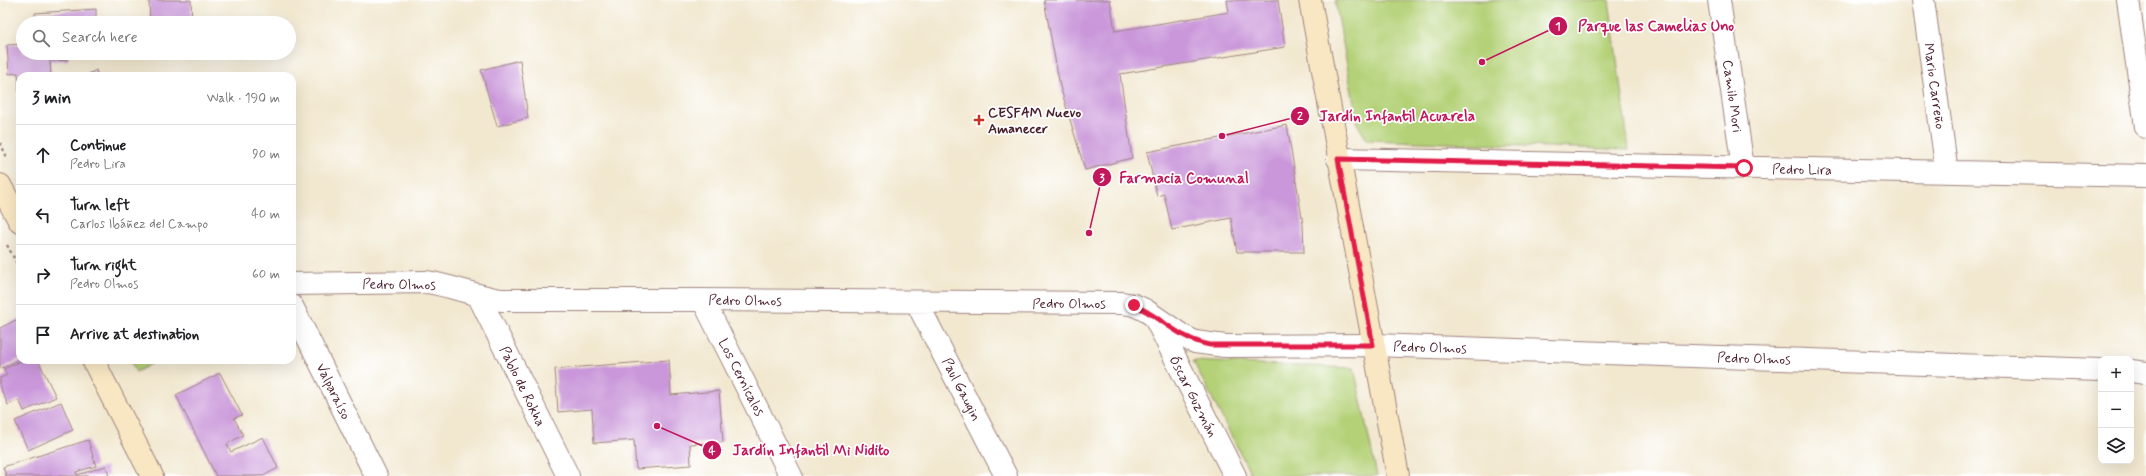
<!DOCTYPE html>
<html lang="en">
<head>
<meta charset="utf-8">
<style>
  body { margin:0; font-family:Mynerve,sans-serif; background:#f2f2f2; color:#202124 }
  .controls { position:absolute; right:12px; bottom:12px; display:grid; overflow:hidden; border-radius:8px; box-shadow:0 4px 16px #0002 }
  .controls button { width:36px; height:36px; display:grid; place-items:center; padding:0; border:0; border-bottom:1px solid #e0e0e0; background:#fff; color:#202124; font:20px sans-serif }
  .stop { position:absolute; width:12px; height:12px; margin:-9px; border:3px solid #e11d48; border-radius:50%; background:#fff }
  .stop.end { background:#e11d48; border-color:#fff; box-shadow:0 1px 4px #0008 }
  .list { margin:0; padding:0; list-style:none }
  h2 { display:flex; justify-content:space-between; align-items:center; height:52px; margin:0; padding:0 16px; font-size:17px }
  h2 small { font-size:13px; font-weight:400; color:#757577 }
  .list li { display:grid; grid-template-columns:26px 1fr auto; gap:12px; align-items:center; box-sizing:border-box; height:60px; padding:0 16px; border-top:1px solid #e0e0e0 }
  .list b { display:block; font-size:15px; white-space:nowrap }
  .list p { margin:0; font-size:13px; white-space:nowrap; color:#757577 }
  .list em { font-size:13px; font-style:normal; color:#757577 }
  .icon { flex:none; width:22px; height:22px; fill:none; stroke:currentColor; stroke-width:2; stroke-linecap:round; stroke-linejoin:round }
  .map { position:relative; flex:none; width:2146px; height:476px; overflow:hidden }
  .search { position:absolute; background:#fff; box-shadow:0 4px 16px #0002; left:16px; top:16px; width:280px; height:44px; display:flex; align-items:center; gap:10px; box-sizing:border-box; padding:0 14px; border-radius:22px; color:#757577; font-size:15px }
  .panel { position:absolute; background:#fff; box-shadow:0 4px 16px #0002; left:16px; top:72px; width:280px; height:292px; border-radius:12px }
  .map>svg:first-child { display:block }
</style>
</head>
<body>
<div class="map">
<svg width="2146" height="476" viewBox="0 0 2146 476">
  <rect width="100%" height="100%" fill="#fff"/>
  <filter id="ink" filterUnits="userSpaceOnUse"><feTurbulence type="fractalNoise" baseFrequency=".025" numOctaves="2"/><feDisplacementMap in="SourceGraphic" scale="8" xChannelSelector="R" yChannelSelector="G"/><feConvolveMatrix kernelMatrix="1 2 1 2 8 2 1 2 1" color-interpolation-filters="sRGB"/></filter>
  <filter id="wash" filterUnits="userSpaceOnUse"><feTurbulence type="fractalNoise" baseFrequency=".012" numOctaves="4" result="noise"/><feDisplacementMap in="SourceGraphic" scale="16" xChannelSelector="R" yChannelSelector="G"/><feGaussianBlur stdDeviation="0.9" result="paint"/><feColorMatrix in="noise" values="0 0 0 0 0 0 0 0 0 0 0 0 0 0 0 0 0 1.4 0 .05"/><feComposite in="paint" operator="in"/></filter>
  <g filter="url(#wash)">
    <rect width="100%" height="100%" fill="#f2e8d0"/>
    <path fill="#b4d177" stroke="#7f7851" d="M1335,0H1609L1629,150L1367,140L1358,125Z
      M130,360H159L136,372Z
      M1193,361L1354,368L1377,476H1252Z"/>
    <g id="blocks">
      <path fill="#ca98da" d="M149,0H191L192,23H150Z
        M1044,0H1110L1115,31L1229,12L1227,0H1278L1285,47L1120,74L1132,158L1085,170L1060,86Z
        M96,9V23H36L35,13Z
        M23,44V53H67L68,60L50,61L51,76H20L19,92L18,73L9,74L7,45Z
        M520,60L528,118L497,126L481,70Z
        M96,70L98,76H85Z
        M1287,125L1303,224L1304,252H1237L1231,218L1172,230L1164,194L1157,196L1147,152Z
        M20,318V359L0,369V328Z
        M23,360H38L56,397L24,411L19,400L8,405L0,387V378L7,375L4,369Z
        M669,360L671,395L719,391L723,442L690,444L691,465L636,469L634,440L594,443L592,409L558,412L555,369Z
        M220,373L242,415L234,418L243,435L227,444L231,452L263,437L278,468L263,476H216L176,395Z
        M61,402L73,430L28,450L15,421Z
        M88,440L96,466L76,472L77,475L106,466L109,476H6L3,467Z"/>
    </g>
  </g>
  <g filter="url(#ink)">
    <use href="#blocks" fill-opacity="0" stroke="#9e847e" stroke-width="1"/>
    <g fill="none" stroke-linecap="round" stroke-linejoin="round">
      <g stroke="#9e847e" stroke-width="24">
        <path id="street" d="M1719,0L1743,168
          M1923,0L1947,172
          M2128,0L2146,127
          M1338,159L2146,176
          M292,284L427,282C452,286 476,296 501,300H703L1122,303L1134,305L1145,310L1183,336L1195,342L1225,346L1373,345L2101,370
          M479,297L568,476
          M703,300L791,476
          M917,303L1006,476
          M292,306L376,476
          M1155,318L1235,476
          M2131,371L2146,373"/>
      </g>
      <g stroke="#9e847e" stroke-width="24">
        <path id="secondary" d="M1310,0L1398,476
          M0,185L20,222
          M93,360L152,476"/>
      </g>
      <path stroke="#9e847e" stroke-width="2.5" stroke-dasharray="3 3" stroke-linecap="butt" d="M0,143L8,159
        M7,245L20,269"/>
      <use href="#street" stroke="#fff" stroke-width="22"/>
      <use href="#secondary" stroke="#f9e7c3" stroke-width="22"/>
    </g>
  </g>
  <g fill="none" stroke-linecap="round" stroke-linejoin="round" filter="url(#ink)">
    <path stroke="#e11d48" stroke-width="5" d="M1134,305C1162,317 1178,339 1210,345H1373L1338,159L1744,168"/>
  </g>
  <path fill="#c8321e" stroke="#fff" stroke-width="1.5" d="M977 114h4v4h4v4h-4v4h-4v-4h-4v-4h4z"/>
  <g text-anchor="middle" stroke-width="3.5" stroke-linejoin="round" paint-order="stroke">
    <g font-size="14" fill="#4a1f2b" stroke="#fff">
      <text transform="translate(1935 86) rotate(82)" y="5">Mario Carreño</text>
      <text transform="translate(1733 96) rotate(82)" y="5">Camilo Mori</text>
      <text transform="translate(1802 169) rotate(1)" y="5">Pedro Lira</text>
      <text transform="translate(399 284) rotate(1)" y="5">Pedro Olmos</text>
      <text transform="translate(745 300) rotate(1)" y="5">Pedro Olmos</text>
      <text x="1069" y="308">Pedro Olmos</text>
      <text transform="translate(1430 347) rotate(2)" y="5">Pedro Olmos</text>
      <text transform="translate(1754 358) rotate(2)" y="5">Pedro Olmos</text>
      <text transform="translate(742 377) rotate(63)" y="5">Los Cernícalos</text>
      <text transform="translate(523 386) rotate(64)" y="5">Pablo de Rokha</text>
      <text transform="translate(962 389) rotate(63)" y="5">Paul Gaugin</text>
      <text transform="translate(334 391) rotate(64)" y="5">Valparaíso</text>
      <text transform="translate(1194 396) rotate(63)" y="5">Óscar Guzmán</text>
    </g>
    <g font-size="14" font-weight="bold" fill="#4a1f2b" stroke="#fff" text-anchor="start">
      <text x="988" y="117">CESFAM Nuevo<tspan x="988" dy="16">Amanecer</tspan></text>
    </g>
  </g>
  <path fill="none" stroke="#c2185b" stroke-width="1.5" d="M1482 62L1558 26M1222 136L1300 116M1089 233L1102 177M657 426L712 450"/>
  <g fill="#c2185b" stroke="#fff" stroke-width="1.5">
    <circle cx="1482" cy="62" r="4"/>
    <circle cx="1222" cy="136" r="4"/>
    <circle cx="1089" cy="233" r="4"/>
    <circle cx="657" cy="426" r="4"/>
    <circle cx="1558" cy="26" r="10"/>
    <circle cx="1300" cy="116" r="10"/>
    <circle cx="1102" cy="177" r="10"/>
    <circle cx="712" cy="450" r="10"/>
  </g>
  <g font-size="12" text-anchor="middle" font-weight="bold" fill="#fff">
    <text x="1558" y="30">1</text>
    <text x="1300" y="120">2</text>
    <text x="1102" y="182">3</text>
    <text x="712" y="454">4</text>
  </g>
  <g font-size="15" text-anchor="middle" font-weight="bold" fill="#c2185b" stroke="#fff" stroke-width="3.5" stroke-linejoin="round" paint-order="stroke">
    <text x="1656" y="31">Parque las Camelias Uno</text>
    <text x="1397" y="121">Jardín Infantil Acuarela</text>
    <text x="1184" y="183">Farmacia Comunal</text>
    <text x="811" y="455">Jardín Infantil Mi Nidito</text>
  </g>
</svg>
<div class="controls">
<button>+</button>
<button>−</button>
<button><svg class="icon" aria-label="layers" viewBox="0 0 24 24"><path d="M12 4l9 5-9 5-9-5zM3 14l9 5 9-5"/></svg></button>
</div>
<div class="stop" style="left:1744px;top:168px"></div>
<div class="stop end" style="left:1134px;top:305px"></div>
<div class="search"><svg class="icon" aria-label="search" viewBox="0 0 24 24"><circle cx="10" cy="10" r="6"/><path d="M15 15l6 6"/></svg>Search here</div>
<section class="panel">
<h2>3 min<small>Walk · 190 m</small></h2>
<ul class="list">
<li><svg class="icon" aria-label="ahead" viewBox="0 0 24 24"><path d="M12 20V5M6 11l6-6 6 6"/></svg><div><b>Continue</b><p>Pedro Lira</p></div><em>90 m</em></li>
<li><svg class="icon" aria-label="left" viewBox="0 0 24 24"><path d="M17 20v-9H6M10 6l-5 5 5 5"/></svg><div><b>Turn left</b><p>Carlos Ibáñez del Campo</p></div><em>40 m</em></li>
<li><svg class="icon" aria-label="right" viewBox="0 0 24 24"><path d="M7 20v-9h11M14 6l5 5-5 5"/></svg><div><b>Turn right</b><p>Pedro Olmos</p></div><em>60 m</em></li>
<li><svg class="icon" aria-label="arrive" viewBox="0 0 24 24"><path d="M6 21V4h12l-3 4 3 4H6"/></svg><div><b>Arrive at destination</b></div></li>
</ul>
</section>
</div>
</body>
</html>
